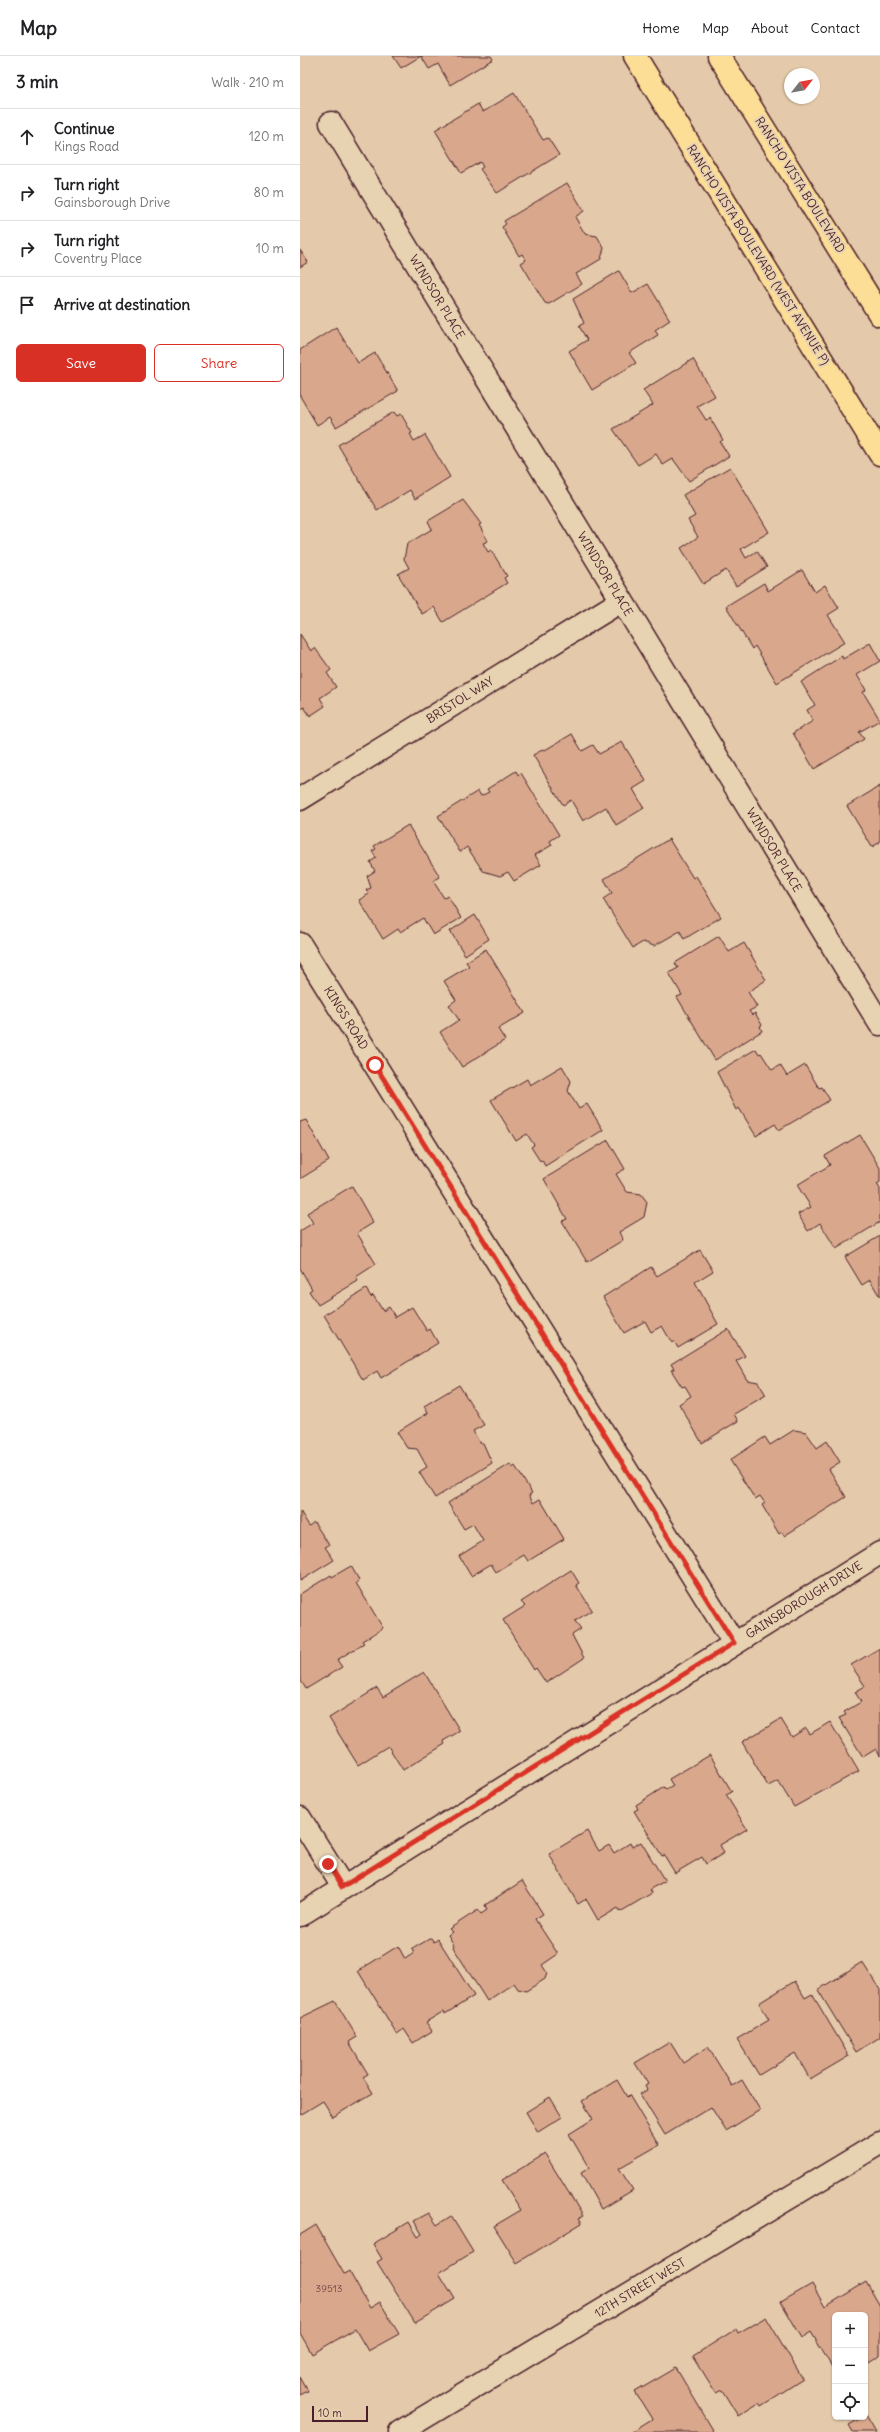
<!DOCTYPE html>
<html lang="en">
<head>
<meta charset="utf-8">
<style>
  body { margin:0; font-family:Delius,sans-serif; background:#f6f6f6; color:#202124 }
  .controls { position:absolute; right:12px; bottom:12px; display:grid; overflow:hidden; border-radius:6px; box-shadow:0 1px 3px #0004 }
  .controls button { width:36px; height:36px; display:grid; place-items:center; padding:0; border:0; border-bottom:1px solid #e0e0e0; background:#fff; color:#202124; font:20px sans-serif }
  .compass { position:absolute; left:484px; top:12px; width:36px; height:36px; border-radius:50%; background:#fff; box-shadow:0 1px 3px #0004; rotate:59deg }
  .scale { position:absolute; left:12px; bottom:10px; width:56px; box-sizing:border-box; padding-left:4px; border:2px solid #4a1f2b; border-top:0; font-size:11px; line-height:14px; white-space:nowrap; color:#4a1f2b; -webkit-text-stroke:3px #e7d3b1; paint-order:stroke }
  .stop { position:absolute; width:12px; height:12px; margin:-9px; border:3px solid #d93025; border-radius:50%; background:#fff }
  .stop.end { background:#d93025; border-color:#fff; box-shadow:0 1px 4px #0008 }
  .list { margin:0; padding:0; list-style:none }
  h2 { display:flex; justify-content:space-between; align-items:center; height:52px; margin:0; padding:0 16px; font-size:17px }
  h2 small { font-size:13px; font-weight:400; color:#757577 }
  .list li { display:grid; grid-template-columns:26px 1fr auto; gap:12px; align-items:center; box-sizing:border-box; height:56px; padding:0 16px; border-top:1px solid #e0e0e0 }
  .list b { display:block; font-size:15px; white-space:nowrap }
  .list p { margin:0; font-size:13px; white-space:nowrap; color:#757577 }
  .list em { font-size:13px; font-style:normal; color:#757577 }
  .actions { display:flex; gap:8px; padding:12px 16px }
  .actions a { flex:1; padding:9px 0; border:1px solid #d93025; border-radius:6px; text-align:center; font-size:14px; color:#d93025 }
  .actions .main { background:#d93025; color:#fff }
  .icon { flex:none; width:22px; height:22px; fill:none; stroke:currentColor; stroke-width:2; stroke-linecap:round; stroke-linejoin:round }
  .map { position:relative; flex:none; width:580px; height:2376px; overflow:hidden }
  header { display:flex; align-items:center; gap:24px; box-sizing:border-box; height:56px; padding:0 20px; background:#fff; border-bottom:1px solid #e0e0e0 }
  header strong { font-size:19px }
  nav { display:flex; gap:22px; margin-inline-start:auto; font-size:14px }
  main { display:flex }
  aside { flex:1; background:#fff }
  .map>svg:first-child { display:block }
</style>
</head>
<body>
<header>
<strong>Map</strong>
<nav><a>Home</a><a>Map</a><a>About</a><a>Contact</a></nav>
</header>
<main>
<aside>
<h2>3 min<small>Walk · 210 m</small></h2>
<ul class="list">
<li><svg class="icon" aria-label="ahead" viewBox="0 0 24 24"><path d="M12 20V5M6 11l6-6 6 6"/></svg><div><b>Continue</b><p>Kings Road</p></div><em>120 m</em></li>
<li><svg class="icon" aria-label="right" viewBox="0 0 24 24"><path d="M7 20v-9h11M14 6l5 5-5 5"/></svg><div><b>Turn right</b><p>Gainsborough Drive</p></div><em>80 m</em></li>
<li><svg class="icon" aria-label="right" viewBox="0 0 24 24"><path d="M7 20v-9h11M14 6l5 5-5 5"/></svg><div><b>Turn right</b><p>Coventry Place</p></div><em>10 m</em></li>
<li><svg class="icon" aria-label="arrive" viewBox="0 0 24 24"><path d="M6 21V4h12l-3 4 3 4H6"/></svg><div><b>Arrive at destination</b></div></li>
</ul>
<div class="actions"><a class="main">Save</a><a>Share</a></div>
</aside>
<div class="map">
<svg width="580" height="2376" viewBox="0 0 580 2376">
  <rect width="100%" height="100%" fill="#e4caaa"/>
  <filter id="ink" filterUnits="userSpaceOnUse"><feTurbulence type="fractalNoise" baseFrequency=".025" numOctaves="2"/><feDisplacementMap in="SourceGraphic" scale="8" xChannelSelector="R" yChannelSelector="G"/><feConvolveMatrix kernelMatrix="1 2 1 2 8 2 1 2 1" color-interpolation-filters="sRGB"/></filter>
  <g filter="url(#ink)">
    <path fill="#d9a88c" stroke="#4a1f2b" d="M93,0H191L193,3L150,29L138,8L129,13L121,0L101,12Z
      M214,37L243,84L248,82L259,99L197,137L180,113L183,111L180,106L161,117L135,74L178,48L183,56Z
      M267,127L284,155L275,161L285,178L297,180L304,192L301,203L276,218L282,228L249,248L245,247L221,207L226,204L222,198L219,200L202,171L206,168L204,165Z
      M0,194L8,206L0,211Z
      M319,215L332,237L348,228L370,264L355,274L358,279L329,297L336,307L292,334L269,295L287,284L279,270L284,267L273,243Z
      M36,271L58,307L75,297L98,335L36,371L30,361L17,369L0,340V294Z
      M393,303L415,340L397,350L406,364L410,362L423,384L420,386L429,400L389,425L373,403L363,409L356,398L338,409L313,373L353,349L343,334Z
      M94,356L97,360L101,358L112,377L110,378L114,385L125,379L150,421L115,443L110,434L77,454L38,389Z
      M430,411L469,476L441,493L446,502L457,495L467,511L436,530L426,514L403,528L381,492L398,481L388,464L395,460L383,439Z
      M163,444L181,468L179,469L188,485L183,487L188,496L191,494L207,520L204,522L207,527L143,566L134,551L122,558L98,518L109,512L104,503L107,488L132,473L128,465Z
      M502,514L515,536L525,529L539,552L528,559L545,586L477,627L455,590L452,593L426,550L464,527L468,535Z
      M0,578L11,595L15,592L31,614L27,617L36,631L20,642L25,650L10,660L4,651L0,654Z
      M570,587L580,605L557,619L566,634L563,636L580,664L559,676L564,683L514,713L493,677L513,665L507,654L515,649L501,626L542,600L543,603Z
      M272,678L282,695L293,689L299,698L322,686L346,725L333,733L344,752L316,769L306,751L283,765L271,744L263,749L233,699L244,693L245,694Z
      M216,715L218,719L221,717L259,779L250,785L252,789L235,799L241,809L214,825L208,816L200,820L183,815L167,791L160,796L138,760L178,735L181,740L189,736L187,733Z
      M580,730V786L572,791L547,750Z
      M108,769L140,821L133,825L144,842L148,840L161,862L133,879L123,862L100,876L98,873L83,883L59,844L69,838L66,834L71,832L67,820L75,815L70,806L76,802L72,795L76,793L74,790Z
      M369,783L393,822L396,820L421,861L384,883L380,875L354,890L343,886L333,892L303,843L312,837L304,823Z
      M175,859L189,883L165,899L150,875Z
      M419,880L429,896L444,887L466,924L448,936L457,951L449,955L452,959L455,957L462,969L460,970L462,975L415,1004L377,941L382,939L369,917L378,912L375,907Z
      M186,893L225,957L198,973L205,984L162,1011L140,976L159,964L149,949L156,944L144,925L169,910L166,906Z
      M456,993L459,998L461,997L472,1014L480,1009L487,1020L505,1009L519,1032L522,1031L530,1044L479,1074L475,1068L456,1080L439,1052L436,1054L417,1016Z
      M262,1010L271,1025L268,1035L279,1053L287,1048L303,1074L245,1110L242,1104L240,1105L231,1091L234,1089L227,1078L216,1085L191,1044L227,1023L230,1029Z
      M6,1064L29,1105L0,1123V1066Z
      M560,1079L580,1112V1126L577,1128L580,1133V1166L536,1193L520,1167L508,1175L498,1158L511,1151L497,1129L530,1109L525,1100Z
      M308,1084L325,1113L316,1118L327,1136L341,1138L347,1146L344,1161L319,1176L323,1184L287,1206L262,1165L267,1163L244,1123Z
      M52,1130L73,1167L57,1177L76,1208L56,1221L58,1225L18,1249L9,1235L12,1233L0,1212V1175L13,1167L7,1157Z
      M580,1180V1241L570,1224L562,1229L545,1201Z
      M400,1194L413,1215L395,1226L418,1268L378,1292L374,1285L372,1287L362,1270L351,1276L345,1265L324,1277L303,1241L351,1211L357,1220Z
      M66,1233L71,1241L73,1239L83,1255L89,1251L95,1261L112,1251L127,1275L130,1273L138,1287L81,1322L77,1315L63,1324L24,1259Z
      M428,1273L445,1300L436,1305L447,1324L458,1326L466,1339L434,1358L438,1365L402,1387L379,1348L391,1340L385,1330L382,1331L371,1314L374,1313L371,1308Z
      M159,1329L184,1369L173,1375L179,1386L183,1387L192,1407L135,1442L119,1416L127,1411L117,1393L107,1392L97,1376L128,1357L124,1350Z
      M494,1374L506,1376L517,1392L527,1385L540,1406L529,1413L546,1441L484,1480L482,1476L479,1478L462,1449L465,1447L460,1440L455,1443L430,1404L465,1381L470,1389Z
      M210,1408L212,1412L215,1410L232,1437L229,1439L233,1447L240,1443L264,1483L228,1505L224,1499L196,1516L191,1508L171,1520L159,1500L183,1485L173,1468L164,1473L148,1447Z
      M0,1455L9,1470L14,1466L29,1489L25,1491L34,1504L0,1525Z
      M51,1510L59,1524L56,1527L83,1572L62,1585L64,1587L37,1604L42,1611L6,1633L0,1623V1538L31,1519L32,1521Z
      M271,1514L279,1527L276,1529L292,1554L275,1565L281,1573L272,1579L284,1602L246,1627L236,1612L234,1614L203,1564L225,1550L221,1546Z
      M580,1592V1700L576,1693L563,1701L539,1662L546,1659L544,1656L561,1646L555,1636L565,1630L551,1609Z
      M124,1616L160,1675L143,1685L145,1688L103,1714L88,1690L58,1709L29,1662L77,1632L83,1641Z
      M481,1663L492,1681L506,1672L510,1678L530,1666L559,1715L494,1751L478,1725L468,1730L442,1686Z
      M410,1699L432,1736L426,1739L447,1773L420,1789L424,1797L406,1808L402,1801L375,1817L364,1799L362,1800L334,1755L338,1753L336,1749L364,1731L366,1734L373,1730L369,1723Z
      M287,1775L299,1795L309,1789L314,1797L330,1787L332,1791L341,1786L365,1825L350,1833L352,1837L320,1856L318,1852L298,1864L286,1843L278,1848L249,1798Z
      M222,1825L243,1858L235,1863L258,1898L242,1909L247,1917L245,1923L226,1935L218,1933L214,1927L187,1945L153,1891L154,1889L148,1879L152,1876L149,1873L178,1854L181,1858L187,1854L185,1849Z
      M131,1882L134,1886L138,1883L174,1940L145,1958L144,1955L126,1966L132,1975L113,1987L104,1973L97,1978L58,1915L98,1890L105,1903L114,1897L112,1893Z
      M562,1906L580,1934V1981L556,1996L518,1934Z
      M495,1925L505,1942L512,1938L549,2000L510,2023L495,1997L459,2019L437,1983L469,1964L459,1947Z
      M35,1945L57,1981L49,1986L68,2018L63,2021L73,2037L33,2061L23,2045L0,2059V1962Z
      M370,1986L383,2007L408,1991L432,2030L442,2024L460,2054L426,2075L411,2051L365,2079L340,2038L347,2034L345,2030L348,2028L335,2007Z
      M317,2024L327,2041L329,2039L359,2089L319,2112L333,2134L301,2153L281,2117L289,2112L269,2078L293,2063L282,2045Z
      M250,2041L262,2061L238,2076L226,2056Z
      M245,2098L283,2160L279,2162L282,2167L217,2207L194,2170L221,2154L202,2124Z
      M129,2157L137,2169L151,2160L173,2196L139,2217L155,2243L115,2267L77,2206L82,2203L73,2188L109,2166L118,2181L122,2178L114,2165Z
      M16,2169L44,2218L49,2215L70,2252L80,2246L99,2278L68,2295L55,2273L12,2298L0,2277V2179Z
      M566,2226L580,2250V2300L567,2308L565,2305V2259H535V2310L532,2311L511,2276L502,2282L481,2246L512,2228L525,2251Z
      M466,2261L503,2323L461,2350L459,2347L438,2360L422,2334L416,2337L393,2300L436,2273L438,2277Z
      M376,2312L413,2374L410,2376H331L352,2363L335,2336Z
      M0,2321L8,2335L0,2339Z
      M566,2359L576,2376H553L549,2369Z"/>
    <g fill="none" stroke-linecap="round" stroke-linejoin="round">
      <g stroke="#4a1f2b" stroke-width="25">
        <path id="minor" d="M31,67L580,968
          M0,743L321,545
          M0,888L434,1587
          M0,1762L43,1831
          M0,1859L580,1497
          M100,2376L580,2087"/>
      </g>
      <g stroke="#4a1f2b" stroke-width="25">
        <path id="primary" d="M335,0L580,398
          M419,0L580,259"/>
      </g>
      <use href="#minor" stroke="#e7d3b1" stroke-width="22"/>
      <use href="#primary" stroke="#fcde96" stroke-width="22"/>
    </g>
  </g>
  <g fill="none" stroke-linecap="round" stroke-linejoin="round" filter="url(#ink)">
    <path stroke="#d93025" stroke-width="5" d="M28,1808L42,1831L434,1587L75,1009"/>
  </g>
  <g text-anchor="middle" stroke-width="4" stroke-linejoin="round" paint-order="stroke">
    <g font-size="10" fill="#6e4143">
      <text x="29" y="2236">39513</text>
    </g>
    <g font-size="12" fill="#4a1f2b" stroke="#e7d3b1">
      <text transform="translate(500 129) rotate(58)" y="4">RANCHO VISTA BOULEVARD</text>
      <text transform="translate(458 199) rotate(58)" y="4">RANCHO VISTA BOULEVARD (WEST AVENUE P)</text>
      <text transform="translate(137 241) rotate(59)" y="4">WINDSOR PLACE</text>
      <text transform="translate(305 518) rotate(59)" y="4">WINDSOR PLACE</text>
      <text transform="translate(160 644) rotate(-32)" y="4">BRISTOL WAY</text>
      <text transform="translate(474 794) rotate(59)" y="4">WINDSOR PLACE</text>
      <text transform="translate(46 962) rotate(58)" y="4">KINGS ROAD</text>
      <text transform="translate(504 1544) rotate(-32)" y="4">GAINSBOROUGH DRIVE</text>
      <text transform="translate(340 2232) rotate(-31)" y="4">12TH STREET WEST</text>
    </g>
  </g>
</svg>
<div class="controls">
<button>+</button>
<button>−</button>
<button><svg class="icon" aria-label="locate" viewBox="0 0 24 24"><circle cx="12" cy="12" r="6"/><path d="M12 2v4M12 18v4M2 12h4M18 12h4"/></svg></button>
</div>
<svg class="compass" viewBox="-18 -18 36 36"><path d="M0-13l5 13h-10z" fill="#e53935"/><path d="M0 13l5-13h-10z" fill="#757577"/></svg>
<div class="scale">10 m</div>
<div class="stop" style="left:75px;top:1009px"></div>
<div class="stop end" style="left:28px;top:1808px"></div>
</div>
</main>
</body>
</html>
